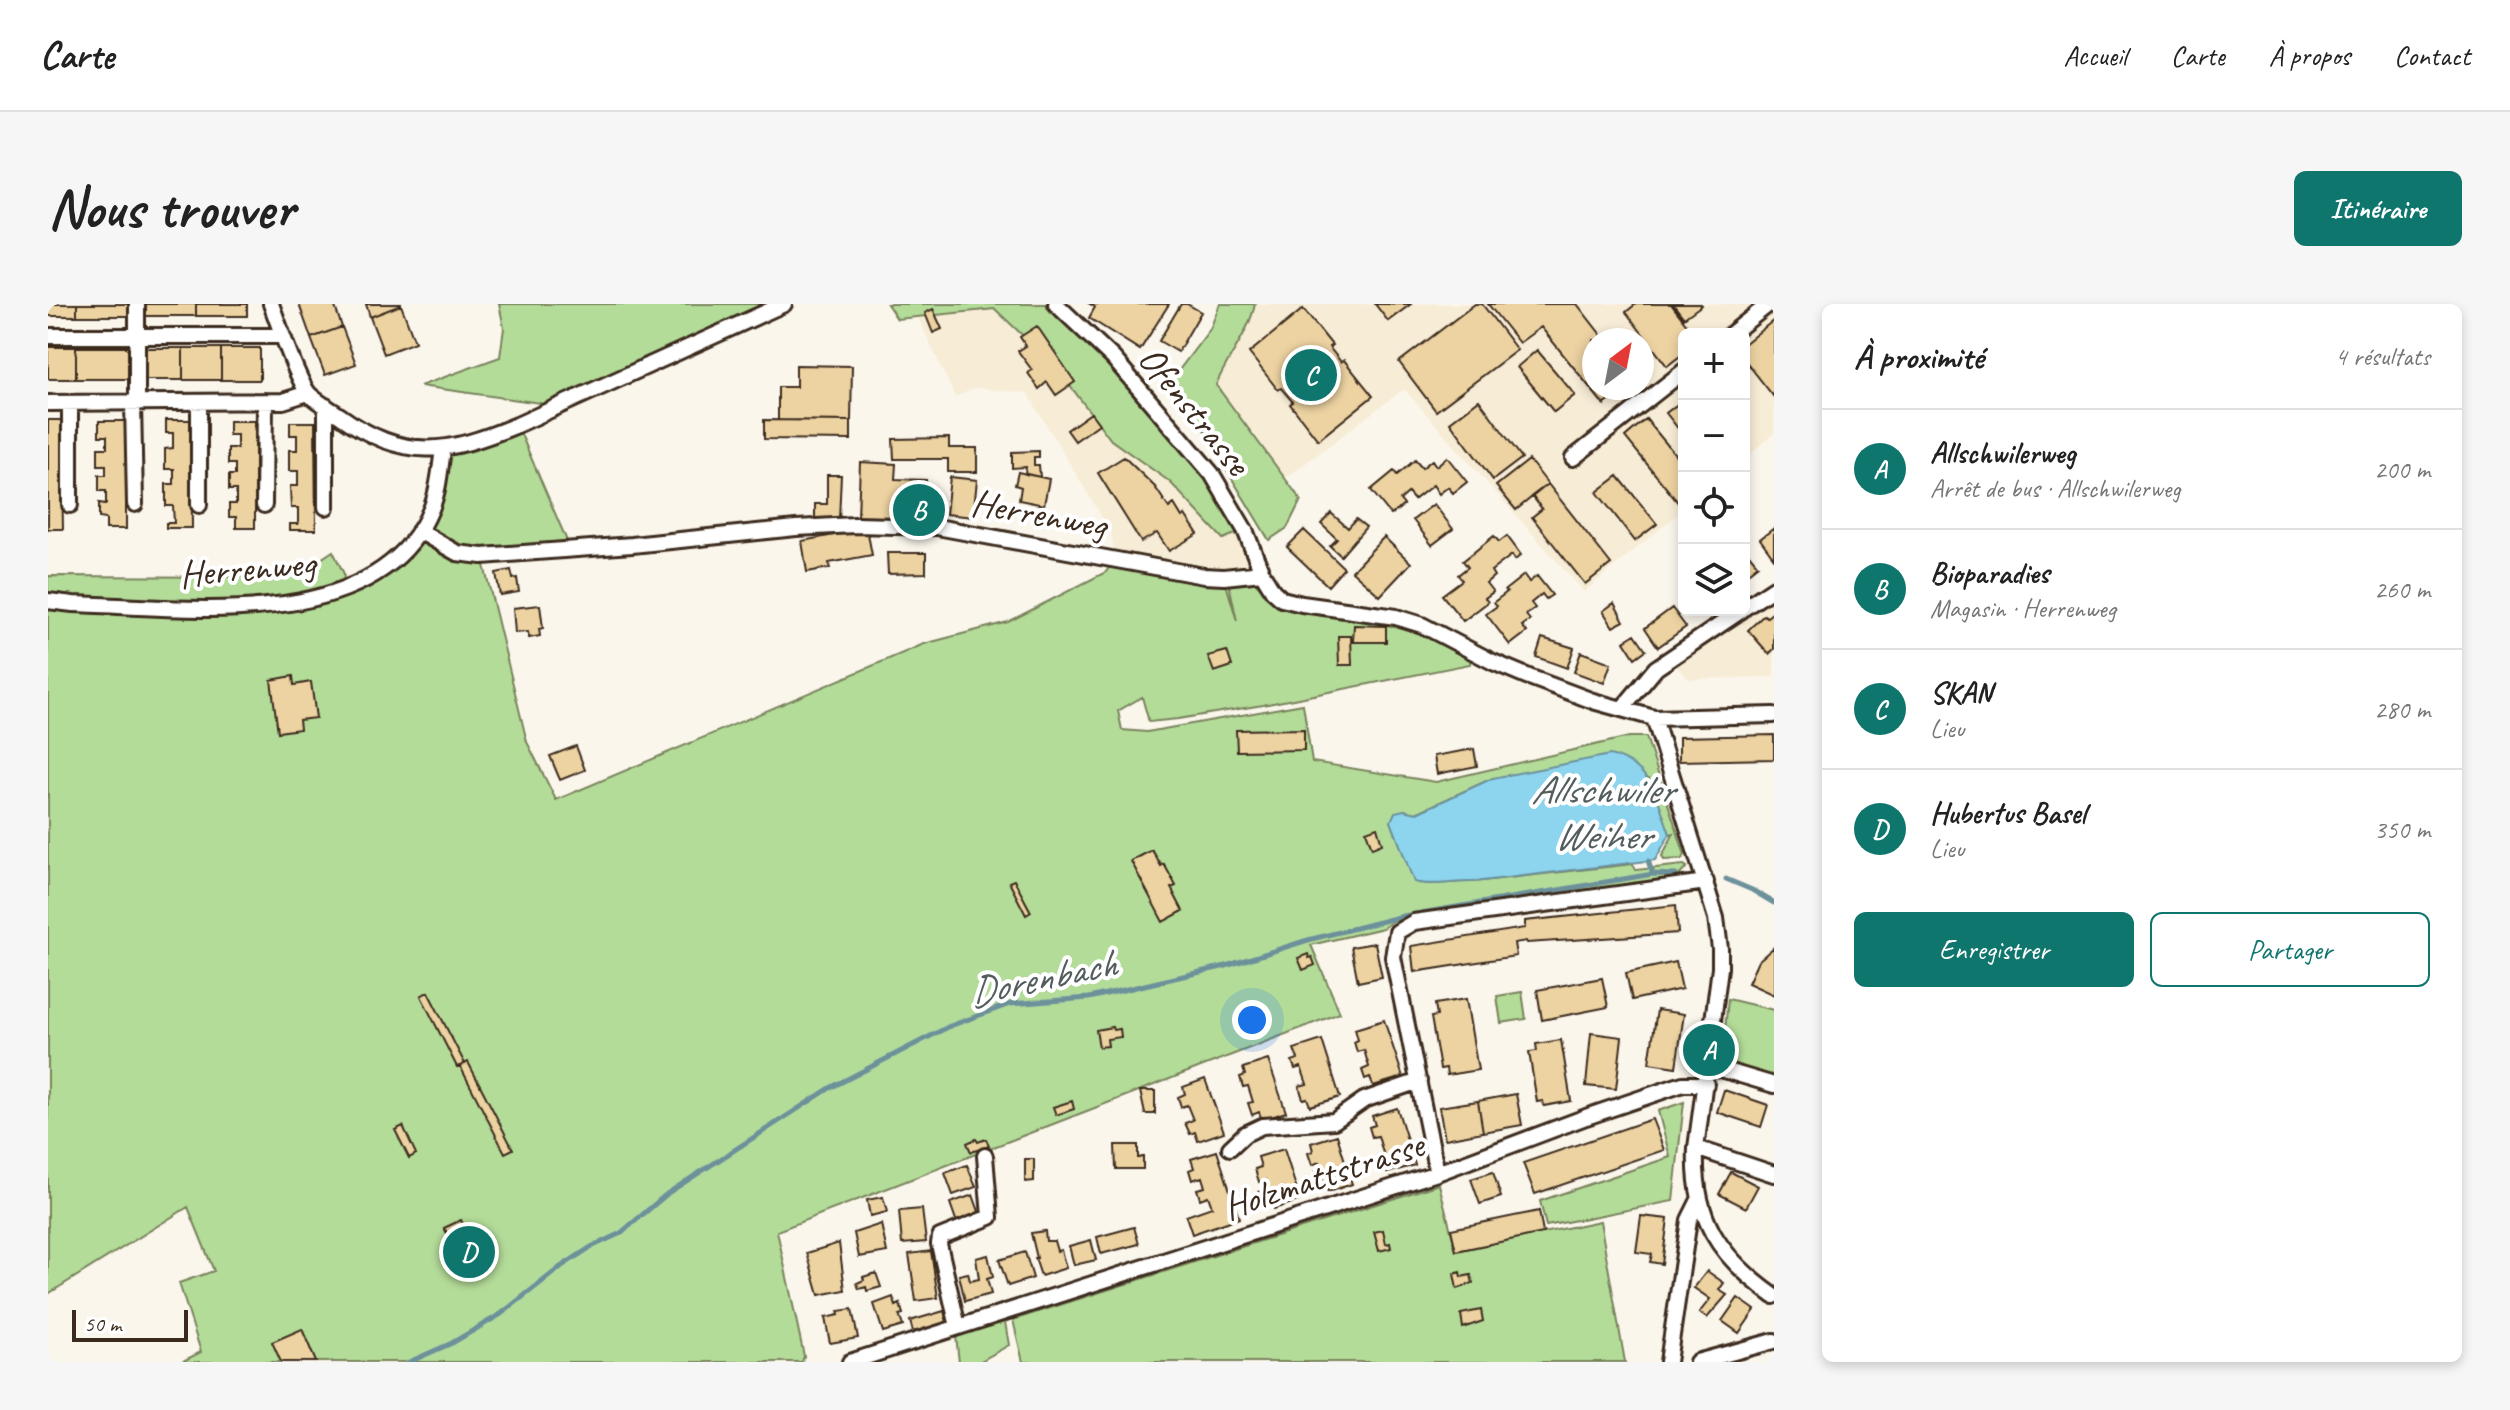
<!DOCTYPE html>
<html lang="fr">
<head>
<meta charset="utf-8">
<style>
  body { margin:0; font-family:Caveat,sans-serif; background:#f6f6f6; color:#222 }
  .controls { position:absolute; right:24px; top:24px; display:grid; overflow:hidden; border-radius:12px; box-shadow:0 4px 12px #0003 }
  .controls button { width:72px; height:72px; display:grid; place-items:center; padding:0; border:0; border-bottom:2px solid #e0e0e0; background:#fff; color:#222; font:40px sans-serif }
  .compass { position:absolute; left:1534px; top:24px; width:72px; height:72px; border-radius:50%; background:#fff; box-shadow:0 4px 12px #0003; rotate:32deg }
  .scale { position:absolute; left:24px; bottom:20px; width:116px; box-sizing:border-box; padding-left:8px; border:4px solid #3b2a1e; border-top:0; font-size:22px; line-height:28px; white-space:nowrap; color:#3b2a1e; -webkit-text-stroke:6px #fff; paint-order:stroke }
  .you { position:absolute; left:1204px; top:716px; width:28px; height:28px; margin:-20px; border:6px solid #fff; border-radius:50%; background:#1a73e8; box-shadow:0 0 0 12px #1a73e833 }
  .badge { display:grid; place-items:center; width:52px; height:52px; border-radius:50%; background:#0f766e; color:#fff; font-size:26px; font-weight:700 }
  .pin { position:absolute; translate:-50% -50%; border:4px solid #fff; box-shadow:0 2px 8px #0006 }
  .list { margin:0; padding:0; list-style:none }
  h2 { display:flex; justify-content:space-between; align-items:center; height:104px; margin:0; padding:0 32px; font-size:34px }
  h2 small { font-size:26px; font-weight:400; color:#767676 }
  .list li { display:grid; grid-template-columns:52px 1fr auto; gap:24px; align-items:center; box-sizing:border-box; height:120px; padding:0 32px; border-top:2px solid #e0e0e0 }
  .list b { display:block; font-size:30px; white-space:nowrap }
  .list p { margin:0; font-size:26px; white-space:nowrap; color:#767676 }
  .list em { font-size:26px; font-style:normal; color:#767676 }
  .actions { display:flex; gap:16px; padding:24px 32px }
  .actions a { flex:1; padding:18px 0; border:2px solid #0f766e; border-radius:12px; text-align:center; font-size:28px; color:#0f766e }
  .actions .main { background:#0f766e; color:#fff }
  .icon { flex:none; width:44px; height:44px; fill:none; stroke:currentColor; stroke-width:2; stroke-linecap:round; stroke-linejoin:round }
  .map { position:relative; flex:none; width:1726px; height:1058px; overflow:hidden; border-radius:12px }
  header { display:flex; align-items:center; gap:48px; box-sizing:border-box; height:112px; padding:0 40px; background:#fff; border-bottom:2px solid #e0e0e0 }
  header strong { font-size:38px }
  nav { display:flex; gap:44px; margin-inline-start:auto; font-size:28px }
  .intro { display:flex; align-items:center; justify-content:space-between; box-sizing:border-box; height:192px; padding:0 48px }
  h1 { margin:0; font-size:56px }
  .button { padding:20px 36px; border-radius:12px; background:#0f766e; color:#fff; font-size:28px; font-weight:700 }
  main { display:flex; gap:48px; padding:0 48px }
  aside { flex:1; background:#fff; border-radius:12px; box-shadow:0 4px 12px #0003 }
  .map>svg:first-child { display:block }
</style>
</head>
<body>
<header>
<strong>Carte</strong>
<nav><a>Accueil</a><a>Carte</a><a>À propos</a><a>Contact</a></nav>
</header>
<div class="intro"><h1>Nous trouver</h1><a class="button">Itinéraire</a></div>
<main>
<div class="map">
<svg width="1726" height="1058" viewBox="0 0 1726 1058">
  <rect width="100%" height="100%" fill="#fbf6ec"/>
  <filter id="ink" filterUnits="userSpaceOnUse"><feTurbulence type="fractalNoise" baseFrequency=".0125" numOctaves="2"/><feDisplacementMap in="SourceGraphic" scale="16" xChannelSelector="R" yChannelSelector="G"/><feConvolveMatrix kernelMatrix="1 2 1 2 8 2 1 2 1" color-interpolation-filters="sRGB"/></filter>
  <g filter="url(#ink)">
    <path fill="#f7ecd6" fill-rule="evenodd" d="M1207,0H1726V130L1696,155V30H1636V205L1536,288L1356,85L1238,174L1167,81L1179,55L1204,14ZM1546,36H1594V84H1546Z
      M947,5L1008,63L1063,136L1122,178L1174,235L1197,226L1214,269L1176,273L1067,254L1063,228L979,89L928,84L907,93L869,12Z
      M1721,295L1726,304V373L1641,375L1626,360Z"/>
    <path fill="#b4dc99" stroke="#78835c" stroke-width="2" fill-rule="evenodd" d="M451,0H736L496,108L492,99L372,82L452,53L456,24Z
      M839,0H1008L1164,170L1197,226L1175,235L1122,178L1063,136L1008,63L947,5L849,15Z
      M1172,0H1207C1201,29 1179,54 1168,81L1253,196L1239,224L1221,236L1174,158L1170,142L1119,82L1162,25Z
      M469,121L522,244L434,253L479,438L508,496L876,340L960,318L1058,268L1067,254L1176,273L1189,317L1180,275L1207,278L1223,295L1250,307L1342,318L1371,327L1423,354L1422,360L1215,401L1130,415L1101,418L1094,393L1070,407L1074,426L1099,428L1255,400L1264,458L1388,478L1581,433H1598L1637,551L1634,555L1616,556L1614,552L1626,529L1622,530L1601,475L1445,474L1368,509L1356,506L1343,517L1366,577C1384,583 1406,577 1426,578L1585,560L1588,566L1636,561L1639,563L1630,573L1629,578L1516,590L1345,617L1335,624L1263,641L1292,709L729,927L756,1052L754,1058H133L153,1048L131,979L166,967L140,903L0,990V272L209,273L256,266L285,247L296,270L294,286L371,227L395,145ZM1104,546L1127,582L1123,584L1135,607L1115,617L1083,557Z
      M1474,688L1478,715L1453,719L1449,692Z
      M1680,695L1726,706V774L1674,756Z
      M1636,798L1625,897L1498,922L1492,897L1622,853L1610,807Z
      M1391,880L1408,947L1552,917L1577,1058H975L965,1016Z
      M957,1018L961,1041L931,1058H911L908,1032Z"/>
    <path fill="#8dd5ef" stroke="#6c919b" stroke-width="2" d="M1562,451C1604,461 1609,494 1622,530L1607,556L1426,578C1406,577 1384,583 1366,578L1343,517L1347,508L1356,506L1369,509L1445,474Z"/>
    <g fill="none" stroke-linecap="round" stroke-linejoin="round">
      <path stroke="#6c919b" stroke-width="5" d="M1600,557L1605,570
        M1678,575L1704,586L1726,599
        M361,1058L404,1039L453,1010L514,962L543,943L573,929L620,889L782,784L902,722L962,700L1041,694L1178,662L1260,636L1355,612L1605,570L1628,571"/>
    </g>
    <path fill="#edd3a2" stroke="#3b2a1e" stroke-width="2" d="M0,0H29V12H0Z
      M29,0H83V12H29Z
      M96,0H148V12H96Z
      M148,0H199V12H148Z
      M251,0H286L294,23L263,34Z
      M318,0H353V1L322,13Z
      M1042,0H1121L1092,46L1041,14L1047,3Z
      M1133,0H1139L1153,8L1130,48L1111,37Z
      M1327,0H1363L1340,17Z
      M1427,0H1434L1469,46L1388,107L1351,58Z
      M1440,0H1529L1557,36H1546V84H1578L1556,101L1493,23L1471,39Z
      M1588,0H1623L1646,30H1636V49L1619,62L1578,8Z
      M1625,0H1653L1654,1L1636,14Z
      M353,1L367,38L336,50L322,13Z
      M885,5L894,25L885,29L877,9Z
      M1255,5L1284,41L1281,43L1293,58L1296,56L1325,92L1270,136L1242,100L1245,98L1233,84L1230,86L1201,49Z
      M1726,16V93L1696,55V40Z
      M989,22L1027,78L1008,91L999,78L991,85L980,69L984,66L970,47L978,42L972,33Z
      M294,23L308,60L277,71L263,34Z
      M0,43H28V75H0Z
      M28,43H83V75H28Z
      M96,44H135V76H96Z
      M135,44H173V76H135Z
      M173,44H212V76H173Z
      M1489,46L1527,91L1506,108L1469,63Z
      M748,61L804,62L803,117L730,116V83H748Z
      M1636,95V132L1618,109Z
      M1431,96L1474,154L1445,176L1402,118Z
      M1043,109L1051,120L1027,137L1019,126Z
      M1598,115L1636,161V198L1632,201L1577,133Z
      M0,116H13L15,225H0Z
      M118,116H143L144,224H118V219H126L125,202H118V180H126V165H117V145L125,144V129H118Z
      M716,116L803,117V136L716,135Z
      M51,117H78V225H58V215L51,214V199L58,200V187H51V171H58V161H50V144H59V132H51Z
      M181,117H207V224H188V213H181V200H188V186H181V171H187V160H180V144H189V131H181Z
      M242,118H267L268,226H242V220H250V204H243L242,182H250V167H241V146H249V131H242Z
      M901,134V144H929V168H900V155H846L845,135Z
      M991,147V153H986V161H991L992,173L977,170L978,163L964,164V148Z
      M1076,153L1107,183L1121,204L1126,200L1134,213L1137,211L1150,230L1121,247L1109,229L1093,238L1050,169Z
      M1399,153L1419,178L1405,189L1400,183L1391,190L1385,181L1366,196L1360,189L1352,196L1356,201L1343,211L1323,186L1346,167L1349,171L1367,156L1374,164L1384,156L1388,162Z
      M1481,156L1500,180L1468,206L1448,182Z
      M812,158L848,160L847,175L878,176L876,216L810,214Z
      M970,168L1001,175L996,201L971,196L973,183L967,181Z
      M779,171H793L791,215L767,216V200H779Z
      M1570,172L1609,220L1587,237L1549,188Z
      M902,173L929,176L925,213L898,210Z
      M1500,180L1563,260L1537,280L1484,213L1494,205L1484,192Z
      M1386,200L1405,225L1384,241L1365,216Z
      M1283,209L1300,224L1308,215L1318,223L1293,252L1282,242L1289,235L1273,220Z
      M1726,224V254L1712,235Z
      M819,225L824,251L781,259L782,264L759,268L754,237Z
      M1256,226L1296,264L1280,282L1239,243Z
      M1446,232L1451,238L1459,232L1473,251L1467,256L1464,251L1443,267L1446,272L1438,279L1445,288L1437,294L1440,298L1415,317L1394,291L1414,276L1410,271L1420,263L1415,257Z
      M1336,233L1363,259L1332,292L1304,267Z
      M1696,244L1710,261L1696,272Z
      M839,249H878V269L840,270Z
      M463,266L465,275L469,274L471,288L452,291L448,269Z
      M1476,271L1481,278L1489,272L1504,291L1498,295L1494,290L1483,299L1487,304L1478,311L1482,316L1474,322L1479,328L1462,341L1438,310L1449,302L1446,298L1459,288L1457,286Z
      M1566,299L1576,317L1565,323L1555,307Z
      M492,301L495,324L491,325L492,332L481,334L480,328L467,329L465,304Z
      M1624,304L1638,323L1610,343L1597,324Z
      M1724,309L1726,311V345L1721,350L1700,326L1716,311L1719,313Z
      M1306,321L1338,322V338H1305Z
      M1587,330L1598,346L1587,354L1576,337Z
      M1290,332H1303L1304,361H1291Z
      M1494,334L1526,344L1519,364L1488,353Z
      M1179,347L1184,362L1166,368L1160,352Z
      M1533,348L1563,359L1556,379L1526,368Z
      M245,372L246,381L263,378L268,414L251,416L252,425L230,428L223,376Z
      M1256,425V446L1189,447L1188,426Z
      M1726,431V455L1631,457V433Z
      M528,442L537,466L512,476L502,452Z
      M1426,445L1429,462L1389,470L1386,452Z
      M1329,523L1334,540L1324,544L1318,527Z
      M1104,546L1113,562L1116,560L1128,582L1123,584L1135,607L1115,618L1083,557Z
      M966,576L983,608L978,611L961,578Z
      M1628,601L1630,629L1479,639L1478,637L1466,639L1468,652L1366,668L1363,642L1477,624V617Z
      M1327,639L1334,673L1310,678L1303,643Z
      M1726,643V691L1700,679L1710,657Z
      M1260,650L1261,654L1264,653L1267,661L1255,666L1250,654Z
      M1628,658L1634,685L1584,696L1578,669Z
      M1554,674L1560,703L1494,716L1489,686Z
      M380,688L417,760L409,763L373,692Z
      M1418,695L1430,766L1399,771L1398,764L1392,765L1383,713L1389,712L1387,700Z
      M1609,706L1636,710L1628,763L1601,759Z
      M1336,716L1355,773L1325,782L1322,773L1317,775L1314,766L1321,763L1316,746L1309,748L1306,738L1310,736L1307,725Z
      M1064,723L1065,726L1072,725L1073,733L1059,735L1060,742L1051,743L1048,726Z
      M1543,729L1574,733L1568,785L1538,782Z
      M1274,736L1292,793L1262,802L1259,794L1255,795L1251,782L1259,780L1253,763L1247,765L1244,757L1250,755L1246,745Z
      M1513,736L1523,797L1496,802L1495,797L1489,798L1481,748L1489,747L1488,740Z
      M1220,756L1238,808L1214,816L1211,808L1204,811L1200,799L1205,798L1200,782L1195,783L1192,773L1197,771L1195,764Z
      M420,758L465,845L457,849L412,762Z
      M1157,775L1176,828L1150,837L1147,828L1142,830L1137,819L1145,816L1139,801L1133,803L1130,793L1137,790L1135,783Z
      M1676,786L1720,801L1713,823L1669,808Z
      M1092,787H1107V810H1097Z
      M1468,790L1474,821L1435,828L1430,797Z
      M1024,797L1026,805L1008,811L1005,803Z
      M1430,797L1435,828L1397,835L1391,803Z
      M1349,804L1367,861L1339,869L1330,851L1335,849L1330,832L1324,833L1321,823L1327,821L1324,812Z
      M1604,815L1616,846L1487,890L1475,859Z
      M355,822L368,850L361,854L347,826Z
      M1289,831L1304,880L1280,888L1276,877L1271,879L1267,868L1274,866L1271,858L1264,861L1260,849L1265,847L1263,839Z
      M928,835L930,838L938,835L941,842L923,848L919,839Z
      M1067,841H1090V854L1095,853V865H1068Z
      M1236,845L1252,896L1226,905L1224,897L1215,899L1211,888L1221,885L1218,876L1211,878L1207,865L1213,863L1210,853Z
      M1169,847L1191,914L1144,930L1138,912L1164,903L1160,892L1152,895L1149,885L1157,883L1154,873L1144,876L1141,866L1146,864L1143,855Z
      M977,855H986V877L977,878Z
      M919,861L928,883L905,891L897,869Z
      M1445,868L1453,893L1432,900L1423,875Z
      M1683,868L1710,882L1698,904L1671,890Z
      M925,891L933,913L910,922L902,899Z
      M835,893L839,908L822,912L819,896Z
      M874,905L878,938L854,940L851,907Z
      M1491,907L1495,929L1408,947L1403,925Z
      M1593,912L1620,915L1614,960L1602,958L1604,950L1588,948Z
      M413,916L435,961L423,967L406,932L402,934L396,924Z
      M833,920L839,948L811,953L806,929Z
      M1086,923L1091,940L1053,950L1049,933Z
      M1335,926L1338,940L1342,939L1343,944L1331,947L1326,928Z
      M997,927L998,937H1006L1009,947L1013,946L1018,964L993,972L987,954H989L983,929Z
      M1043,936L1048,956L1026,961L1021,942Z
      M791,939L797,986L771,991L759,949Z
      M883,947L890,994L868,997L861,950Z
      M977,948L985,974L960,982L951,956Z
      M940,951L945,973L939,975L943,990L917,997L911,971L920,969L922,977L931,975L928,954Z
      M1659,967L1676,979L1671,986L1679,991L1659,1014L1651,1009L1662,995L1646,984Z
      M1412,968L1413,973L1423,971L1425,979L1409,985L1406,970Z
      M828,969L833,983L819,987L818,983L811,985L809,979L816,976L815,973Z
      M845,993L848,1002L852,1000L855,1010L851,1011L855,1022L835,1028L826,1000Z
      M1690,994L1707,1006L1691,1029L1674,1017Z
      M804,1005L810,1034L782,1039L777,1014L791,1011L790,1007Z
      M1433,1006L1435,1017L1415,1024L1413,1010Z
      M896,1007L899,1018L865,1028L862,1017Z
      M254,1025L268,1058H233L224,1038Z"/>
    <g fill="none" stroke-linecap="round" stroke-linejoin="round">
      <g stroke="#3b2a1e" stroke-width="20">
        <path id="street" d="M223,0C230,18 250,78 261,90C269,98 282,105 291,111C356,158 399,150 469,121L736,0
          M1008,0L1065,54L1164,170L1197,226L1214,269L1225,287L1234,295L1254,300L1348,313L1374,321L1445,358L1481,373L1545,397L1606,414L1726,411
          M1683,30L1721,0
          M0,32H235
          M85,98L87,200
          M89,98V0
          M151,98V201
          M0,99L235,97L260,89
          M1525,154L1636,67
          M22,201V99
          M216,201L217,97
          M278,203V102
          M371,227L409,249L434,252L584,241L748,224L807,221L889,223L1156,272L1176,273L1214,269
          M0,297L25,300C135,303 331,332 383,205C391,186 392,165 395,145
          M1696,304L1726,284
          M1574,405L1608,364L1694,306
          M1606,414L1668,614L1672,645V664L1648,844C1645,914 1670,952 1726,992
          M1659,761L1726,781
          M1182,844L1197,830L1214,822L1286,817L1316,796L1371,777
          M1648,844L1726,870
          M1389,869L1345,653L1349,628L1366,618L1658,578
          M910,1023L891,940L892,933L942,913L937,852
          M802,1058L1389,869L1538,813L1635,780H1658
          M1620,1058L1641,916L1651,896
          M1649,1058L1726,1037"/>
      </g>
      <use href="#street" stroke="#fff" stroke-width="14"/>
    </g>
  </g>
  <g text-anchor="middle" stroke-width="8" stroke-linejoin="round" paint-order="stroke">
    <g font-size="38" fill="#3b2a1e" stroke="#fff">
      <text transform="translate(1147 106) rotate(51)" y="13">Ofenstrasse</text>
      <text transform="translate(991 209) rotate(10)" y="13">Herrenweg</text>
      <text transform="translate(199 264) rotate(-5)" y="13">Herrenweg</text>
      <text transform="translate(1275 871) rotate(-18)" y="13">Holzmattstrasse</text>
    </g>
    <g font-size="40" font-style="italic" fill="#545d5d" stroke="#fff">
      <text x="1554" y="499">Allschwiler<tspan x="1554" dy="46">Weiher</tspan></text>
      <text transform="translate(994 673) rotate(-12)" y="14">Dorenbach</text>
    </g>
  </g>
</svg>
<div class="controls">
<button>+</button>
<button>−</button>
<button><svg class="icon" aria-label="locate" viewBox="0 0 24 24"><circle cx="12" cy="12" r="6"/><path d="M12 2v4M12 18v4M2 12h4M18 12h4"/></svg></button>
<button><svg class="icon" aria-label="layers" viewBox="0 0 24 24"><path d="M12 4l9 5-9 5-9-5zM3 14l9 5 9-5"/></svg></button>
</div>
<svg class="compass" viewBox="-18 -18 36 36"><path d="M0-13l5 13h-10z" fill="#e53935"/><path d="M0 13l5-13h-10z" fill="#767676"/></svg>
<div class="scale">50 m</div>
<div class="you"></div>
<div class="pin badge" style="left:1661px;top:746px">A</div>
<div class="pin badge" style="left:871px;top:206px">B</div>
<div class="pin badge" style="left:1263px;top:71px">C</div>
<div class="pin badge" style="left:421px;top:948px">D</div>
</div>
<aside>
<h2>À proximité<small>4 résultats</small></h2>
<ul class="list">
<li><span class="badge">A</span><div><b>Allschwilerweg</b><p>Arrêt de bus · Allschwilerweg</p></div><em>200 m</em></li>
<li><span class="badge">B</span><div><b>Bioparadies</b><p>Magasin · Herrenweg</p></div><em>260 m</em></li>
<li><span class="badge">C</span><div><b>SKAN</b><p>Lieu</p></div><em>280 m</em></li>
<li><span class="badge">D</span><div><b>Hubertus Basel</b><p>Lieu</p></div><em>350 m</em></li>
</ul>
<div class="actions"><a class="main">Enregistrer</a><a>Partager</a></div>
</aside>
</main>
</body>
</html>
